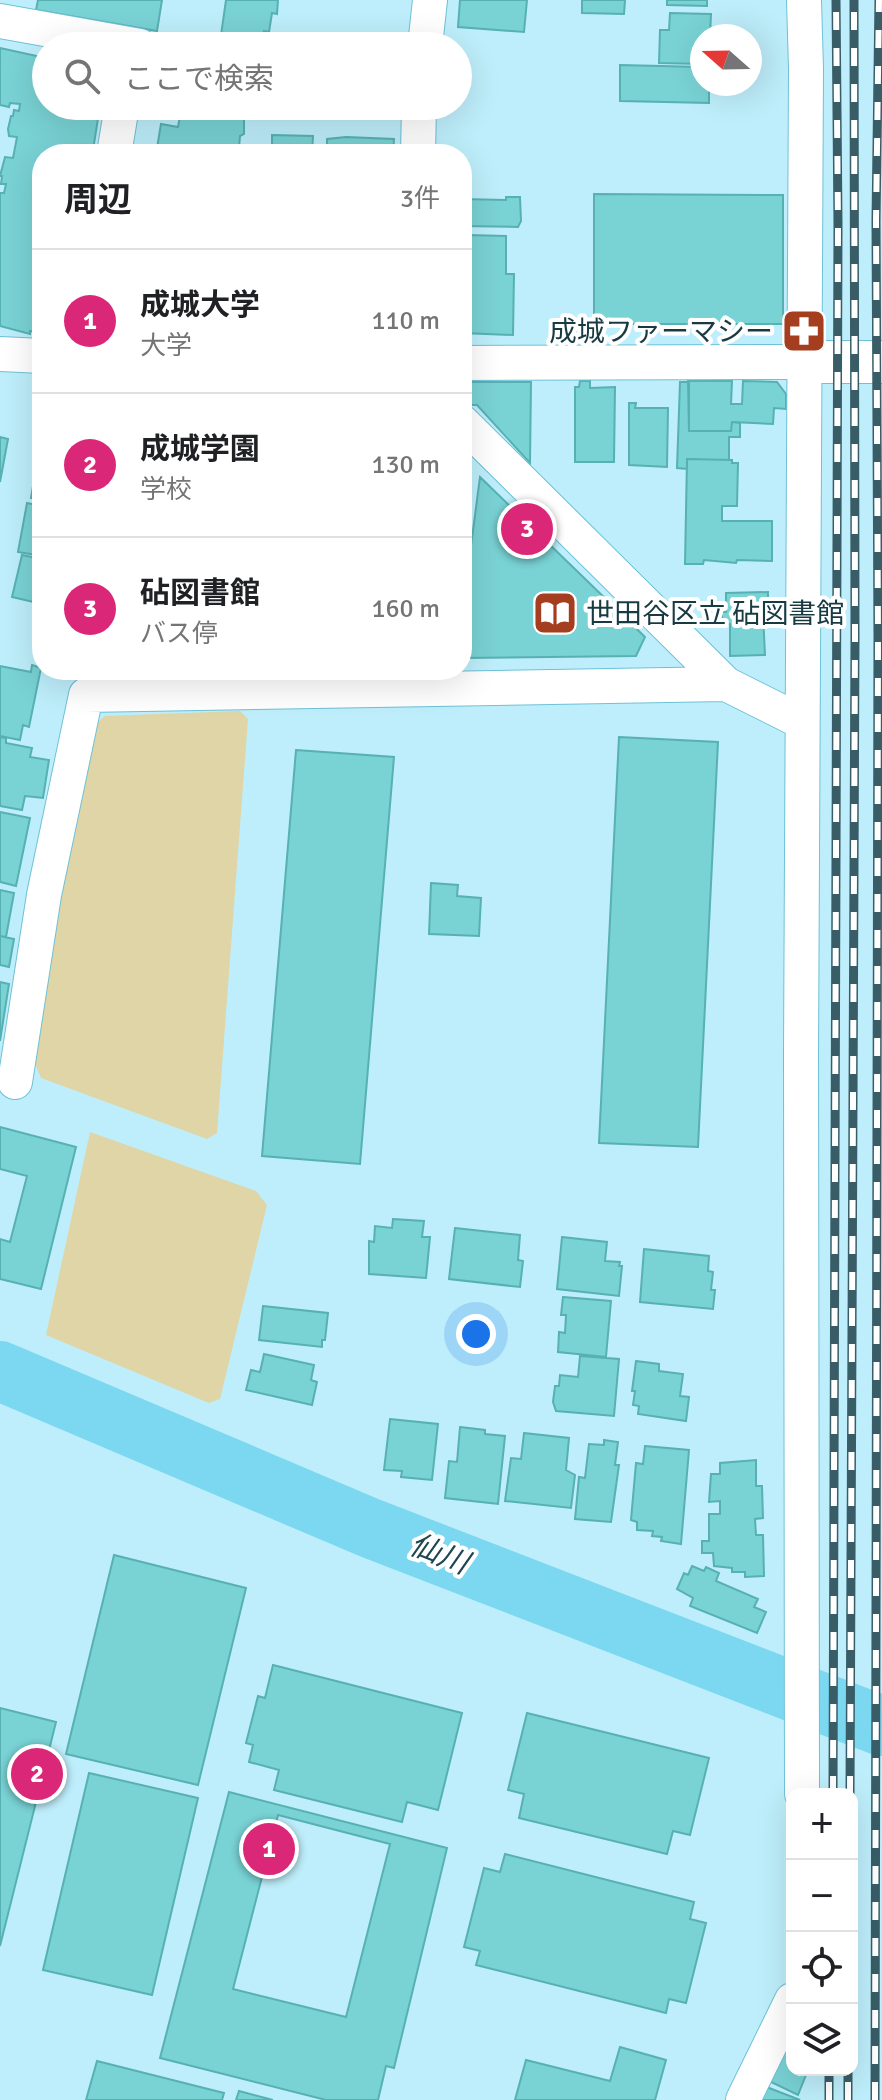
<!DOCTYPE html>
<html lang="ja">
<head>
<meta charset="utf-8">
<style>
  body { margin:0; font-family:Signika,"Noto Sans JP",sans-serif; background:#f6f6f6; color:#202124 }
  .controls { position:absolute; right:24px; bottom:24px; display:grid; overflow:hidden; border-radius:16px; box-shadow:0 8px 32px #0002 }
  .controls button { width:72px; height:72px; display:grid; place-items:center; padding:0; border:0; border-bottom:2px solid #e0e0e0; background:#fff; color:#202124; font:40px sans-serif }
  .compass { position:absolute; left:690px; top:24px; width:72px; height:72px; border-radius:50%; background:#fff; box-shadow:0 8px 32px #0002; rotate:290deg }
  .you { position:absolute; left:476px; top:1334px; width:28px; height:28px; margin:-20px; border:6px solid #fff; border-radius:50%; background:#1a73e8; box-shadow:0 0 0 12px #1a73e833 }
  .badge { display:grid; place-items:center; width:52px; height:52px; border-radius:50%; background:#db2777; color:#fff; font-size:26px; font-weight:700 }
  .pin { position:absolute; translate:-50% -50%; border:4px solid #fff; box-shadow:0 2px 8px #0006 }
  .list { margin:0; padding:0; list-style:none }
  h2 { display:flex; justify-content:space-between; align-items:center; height:104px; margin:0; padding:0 32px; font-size:34px }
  h2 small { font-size:26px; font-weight:400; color:#757577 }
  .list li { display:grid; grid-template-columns:52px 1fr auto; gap:24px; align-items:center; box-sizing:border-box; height:144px; padding:0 32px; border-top:2px solid #e0e0e0 }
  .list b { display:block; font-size:30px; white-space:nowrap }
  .list p { margin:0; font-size:26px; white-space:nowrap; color:#757577 }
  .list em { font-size:26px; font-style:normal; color:#757577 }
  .icon { flex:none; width:44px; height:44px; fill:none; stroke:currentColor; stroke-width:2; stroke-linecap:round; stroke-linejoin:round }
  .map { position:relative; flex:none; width:882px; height:2100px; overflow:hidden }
  .search { position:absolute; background:#fff; box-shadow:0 8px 32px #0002; left:32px; top:32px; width:440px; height:88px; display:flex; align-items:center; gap:20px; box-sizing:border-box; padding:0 28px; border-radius:44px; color:#757577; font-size:30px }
  .panel { position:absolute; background:#fff; box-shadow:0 8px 32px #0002; left:32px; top:144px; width:440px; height:536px; border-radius:32px }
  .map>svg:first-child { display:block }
</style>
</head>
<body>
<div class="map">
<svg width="882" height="2100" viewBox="0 0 882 2100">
  <rect width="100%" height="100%" fill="#beeefb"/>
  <path fill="#dfd5a7" d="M240,711L248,719L217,1133L207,1139L41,1078L34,1061L50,915L95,724L105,716Z
    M90,1132L256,1191L267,1205L220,1399L209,1403L46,1335Z"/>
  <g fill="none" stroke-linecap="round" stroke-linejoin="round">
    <path stroke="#7bd8f0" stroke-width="60" d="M0,1371L370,1528L882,1726"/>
  </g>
  <path fill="#79d2d4" stroke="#57b1b3" stroke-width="2" fill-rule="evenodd" d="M38,0H162L157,31L36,10Z
    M226,0H278L277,14L272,13L269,32L264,31L262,46L220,42Z
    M460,0H527L524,32L458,27Z
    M582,0H625L624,14L582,13Z
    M667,0H707V6L667,5Z
    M670,13L711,14L710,36H702V64L659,63L660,30H669Z
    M0,48L46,58V106H100L93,150L70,146L69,154H42V330L40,333L30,331V334L0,326V193H4L6,184H1L2,176H0L5,157L13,158L17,137L9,136L8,129L11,116H13L14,110L19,111L20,104L10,103L9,107L0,105Z
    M620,65L702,67V84H709V103L620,101Z
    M162,106H244V134L240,136L239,148L244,149V154H156L161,124L178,127L180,116L161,115Z
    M272,135L313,136L312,154H272Z
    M346,137L394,139L393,154H316V145H327V139Z
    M594,194L783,195V324H600V316H594Z
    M506,197H520L521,221L518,227L462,226V199L506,200Z
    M467,235L506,236V274H514L513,335L462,333V240L466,241Z
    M580,381H590V388L615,387L614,462H575V387H579Z
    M688,381H732L731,404H742L743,381L777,382L786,394V409L774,408L773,424L732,422L731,431H689Z
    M468,382H531L530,463L477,405H468Z
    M680,382H689V431H731L732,422L740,423V437H729V460L687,459V469L677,468Z
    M629,403H636L635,408H668L667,467L629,465Z
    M0,437L8,439L0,482Z
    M40,445H42V500L31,498Z
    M687,459L732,460V463H738L737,506H722V521H772V561L737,560L736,563L704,560L703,564H685Z
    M480,477L645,637L636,656L462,658V614Z
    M27,503L42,506V556L18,552Z
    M22,555L42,559V604L12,597Z
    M768,592V613L763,614L765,655L730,656V624H722V612H726V593Z
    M32,665L41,668L29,727L23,725L20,740L0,736V666L31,672Z
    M0,737L6,738V743L32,748L30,757L49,760L43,798L25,796L22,810L0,806Z
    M619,737L718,742L698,1147L599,1143Z
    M296,750L394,757L360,1164L262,1156Z
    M0,812L30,818L16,886L0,882Z
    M431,883L458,885L457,896L481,898L479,936L429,934Z
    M0,890L14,893L6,937L0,936Z
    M0,936L14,939L9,967L0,965Z
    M0,982L9,984L0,1041Z
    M0,1127L76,1147L41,1289L0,1279V1239L10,1242L27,1176L0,1169Z
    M393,1219L424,1221L422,1237H430L426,1278L369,1274V1241L374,1242L375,1226L392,1228Z
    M455,1228L520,1235L518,1260L523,1261L520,1287L449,1279Z
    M562,1237L607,1242L605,1261L620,1262L619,1266H622L619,1296L557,1289Z
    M644,1249L709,1256L708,1271L713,1272L711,1290H715L713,1309L640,1302Z
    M563,1297L611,1301L606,1357L558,1352L559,1332L565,1333L566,1315H561Z
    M263,1306L328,1313L325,1340H322V1347L259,1340Z
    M264,1354L314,1365L311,1380L317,1382L312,1405L246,1390L251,1370L260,1372Z
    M580,1356L619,1359L614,1416L556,1411L553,1402L555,1386H559L560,1375L578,1377Z
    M636,1361L659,1364V1371L683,1374L680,1396L689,1397L686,1421L638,1414L639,1406L633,1405L635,1391H632Z
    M390,1419L438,1424L432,1480L401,1477L402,1471L384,1470Z
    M460,1427L485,1430V1434L505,1436L498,1504L445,1498L449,1461L457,1462Z
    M524,1433L569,1438L566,1470L575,1475L571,1508L505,1501L511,1458L521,1459Z
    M604,1440L618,1442L615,1465H619L611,1522L575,1519L579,1477L585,1478L589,1444L604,1445Z
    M645,1446L689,1450L681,1544L661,1541L662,1537L652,1536L653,1531L637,1530V1522L631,1520L636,1463L643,1464Z
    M756,1460V1486H762L763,1518L755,1519L756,1535H763L764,1576L745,1577V1572H732V1568L714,1566L713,1553H702V1541H709V1514H720V1501L709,1502L711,1474H720V1463Z
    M114,1555L246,1588L198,1785L66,1754Z
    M692,1566L704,1571L706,1567L719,1573L716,1581L758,1599L754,1607L766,1612L757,1633L690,1606L693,1598L677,1589L684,1573L688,1575Z
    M273,1665L462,1713L438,1810L407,1802L402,1822L274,1790L279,1770L249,1762L253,1745L246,1743L258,1696L265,1698Z
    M0,1708L56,1722L0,1946Z
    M527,1713L709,1758L690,1835L673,1831L667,1854L519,1818L524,1794L508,1790Z
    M89,1773L198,1798L152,1995L43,1970Z
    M229,1792L447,1848L394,2068L386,2066L378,2100H326L160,2058ZM278,1815L390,1844L346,2017L233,1989Z
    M505,1854L694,1902L690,1919L706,1923L686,2003L669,1999L666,2013L476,1965L480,1951L464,1947L484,1868L500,1872Z
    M792,2031V2070H808L798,2095L767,2080Z
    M620,2047L666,2060L655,2100H515L526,2060L610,2081Z
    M97,2061L224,2093L222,2100H86Z
    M764,2086L800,2100H759Z
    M239,2091L273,2100H236Z"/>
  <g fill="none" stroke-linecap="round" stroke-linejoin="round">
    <g stroke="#6fc1d7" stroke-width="36">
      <path id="minor" d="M0,21L140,46
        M425,46L430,0
        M114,154L122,106
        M418,154L419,106
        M0,354L42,356
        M462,363L804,362
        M462,422L726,684L802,722
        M15,1082L44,895L86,695L726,684
        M802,1794L801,1054L806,69L804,0
        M743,2100L792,2000"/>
    </g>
    <g stroke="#6fc1d7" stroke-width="44">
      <path id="tertiary" d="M804,362H882"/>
    </g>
    <use href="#minor" stroke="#fff" stroke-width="34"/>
    <use href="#tertiary" stroke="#fff" stroke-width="42"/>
    <g stroke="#385d67" stroke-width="9">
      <path id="rail" d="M833,1794L838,225L836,0
        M850,1794L855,636L854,0
        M829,2100V2070
        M848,2100V2070
        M875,2100L878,636L876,221L879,0"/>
    </g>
    <use href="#rail" stroke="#fff" stroke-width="6" stroke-dasharray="18" stroke-linecap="butt"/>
  </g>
  <defs>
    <g id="pharmacy-square" transform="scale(2.3)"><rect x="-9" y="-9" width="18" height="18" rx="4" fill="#a53e1e" stroke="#fff"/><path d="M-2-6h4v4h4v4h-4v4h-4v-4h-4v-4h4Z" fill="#fff"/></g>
    <g id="library-square" transform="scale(2.3)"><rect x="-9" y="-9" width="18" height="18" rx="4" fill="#a53e1e" stroke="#fff"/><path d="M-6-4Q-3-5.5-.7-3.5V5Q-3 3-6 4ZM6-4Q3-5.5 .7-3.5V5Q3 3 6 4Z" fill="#fff"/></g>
  </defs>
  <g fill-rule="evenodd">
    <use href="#pharmacy-square" x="804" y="331"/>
    <use href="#library-square" x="555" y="613"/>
  </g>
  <g text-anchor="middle" stroke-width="8" stroke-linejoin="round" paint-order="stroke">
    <g font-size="28" fill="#173a43" stroke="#fff" text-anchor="end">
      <text x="773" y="341">成城ファーマシー</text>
      <text x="586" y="623" text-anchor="start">世田谷区立 砧図書館</text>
    </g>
    <g font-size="30" font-style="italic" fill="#1d4751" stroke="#fff">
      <text transform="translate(439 1554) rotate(21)" y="10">仙川</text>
    </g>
  </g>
</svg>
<div class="controls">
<button>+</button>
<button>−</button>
<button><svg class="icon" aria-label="locate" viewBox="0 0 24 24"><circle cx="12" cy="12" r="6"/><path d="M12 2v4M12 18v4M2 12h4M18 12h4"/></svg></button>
<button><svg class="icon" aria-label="layers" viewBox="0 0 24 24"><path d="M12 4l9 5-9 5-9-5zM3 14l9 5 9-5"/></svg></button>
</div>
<svg class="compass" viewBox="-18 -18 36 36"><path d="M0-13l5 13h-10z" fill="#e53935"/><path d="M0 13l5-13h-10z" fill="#757577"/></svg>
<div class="you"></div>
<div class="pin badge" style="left:269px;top:1849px">1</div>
<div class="pin badge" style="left:37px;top:1774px">2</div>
<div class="pin badge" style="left:527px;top:529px">3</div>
<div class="search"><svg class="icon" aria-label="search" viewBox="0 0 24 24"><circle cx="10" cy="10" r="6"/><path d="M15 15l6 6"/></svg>ここで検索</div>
<section class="panel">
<h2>周辺<small>3件</small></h2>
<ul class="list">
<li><span class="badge">1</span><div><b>成城大学</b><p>大学</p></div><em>110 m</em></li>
<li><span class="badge">2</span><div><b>成城学園</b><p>学校</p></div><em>130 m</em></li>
<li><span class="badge">3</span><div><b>砧図書館</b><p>バス停</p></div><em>160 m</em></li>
</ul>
</section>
</div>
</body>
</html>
